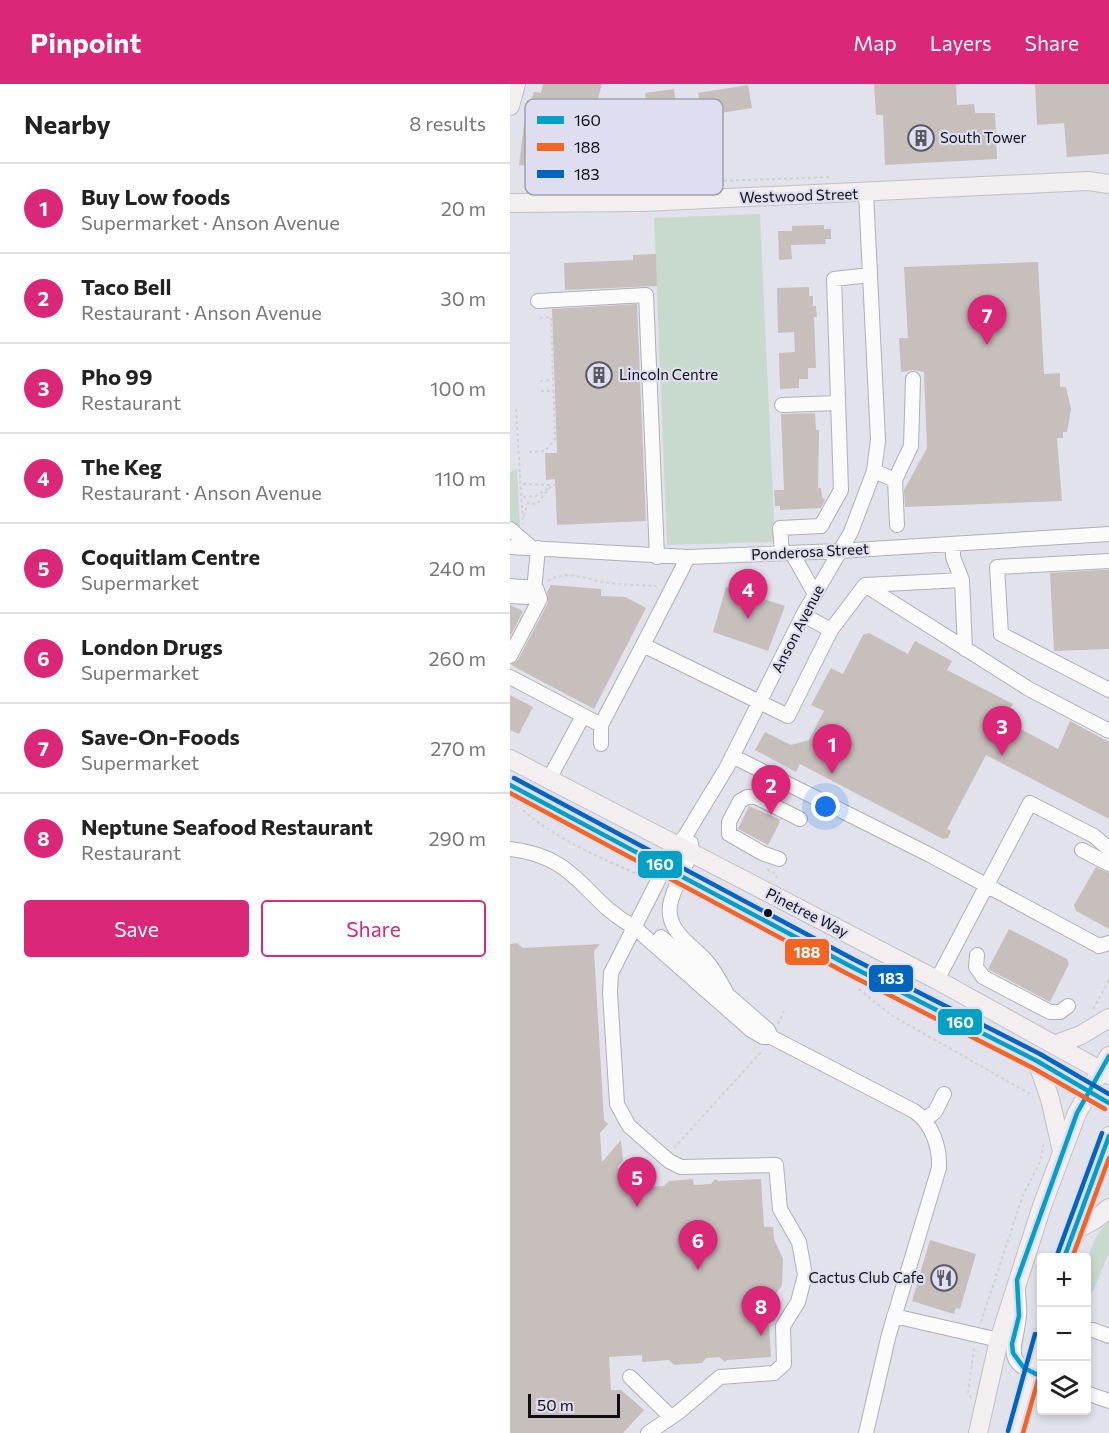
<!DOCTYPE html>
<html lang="en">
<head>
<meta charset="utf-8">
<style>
  body { margin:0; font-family:Commissioner,sans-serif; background:#f2f2f2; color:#222 }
  .controls { position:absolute; right:18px; bottom:18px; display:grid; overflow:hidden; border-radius:6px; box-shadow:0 3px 9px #0003 }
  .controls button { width:54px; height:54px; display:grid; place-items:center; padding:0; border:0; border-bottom:2px solid #e0e0e0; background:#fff; color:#222; font:30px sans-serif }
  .scale { position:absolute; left:18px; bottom:15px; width:92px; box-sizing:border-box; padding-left:6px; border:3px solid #0e0e14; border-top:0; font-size:16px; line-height:21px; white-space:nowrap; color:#0e0e14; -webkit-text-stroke:4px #dfdef0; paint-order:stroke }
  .you { position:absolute; left:316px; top:723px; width:21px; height:21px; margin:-15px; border:4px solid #fff; border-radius:50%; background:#1a73e8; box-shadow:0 0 0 9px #1a73e833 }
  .badge { display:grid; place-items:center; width:39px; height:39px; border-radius:50%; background:#db2777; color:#fff; font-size:20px; font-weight:700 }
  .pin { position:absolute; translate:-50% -50px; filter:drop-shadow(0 2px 3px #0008) }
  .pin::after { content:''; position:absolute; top:32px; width:21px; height:18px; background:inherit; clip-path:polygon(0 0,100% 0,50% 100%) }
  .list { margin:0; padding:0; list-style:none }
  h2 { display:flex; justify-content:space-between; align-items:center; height:78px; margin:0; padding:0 24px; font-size:26px }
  h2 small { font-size:20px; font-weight:400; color:#767676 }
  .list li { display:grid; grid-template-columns:39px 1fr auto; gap:18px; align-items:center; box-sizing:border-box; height:90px; padding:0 24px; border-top:2px solid #e0e0e0 }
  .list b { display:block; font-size:22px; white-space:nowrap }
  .list p { margin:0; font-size:20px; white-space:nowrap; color:#767676 }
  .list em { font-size:20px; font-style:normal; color:#767676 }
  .actions { display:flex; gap:12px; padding:18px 24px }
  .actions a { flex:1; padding:14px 0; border:2px solid #db2777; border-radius:6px; text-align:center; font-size:21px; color:#db2777 }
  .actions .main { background:#db2777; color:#fff }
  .icon { flex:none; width:33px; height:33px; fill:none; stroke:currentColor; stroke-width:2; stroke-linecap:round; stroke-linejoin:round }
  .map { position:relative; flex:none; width:599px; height:1349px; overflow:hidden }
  header { display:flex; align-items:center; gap:36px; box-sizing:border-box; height:84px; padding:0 30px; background:#db2777; color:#fff }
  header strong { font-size:28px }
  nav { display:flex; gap:33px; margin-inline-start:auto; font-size:21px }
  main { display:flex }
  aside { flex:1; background:#fff }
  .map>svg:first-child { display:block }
</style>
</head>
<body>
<header>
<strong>Pinpoint</strong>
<nav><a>Map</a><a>Layers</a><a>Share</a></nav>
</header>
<main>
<aside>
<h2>Nearby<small>8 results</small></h2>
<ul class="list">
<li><span class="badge">1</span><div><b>Buy Low foods</b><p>Supermarket · Anson Avenue</p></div><em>20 m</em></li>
<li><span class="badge">2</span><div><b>Taco Bell</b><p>Restaurant · Anson Avenue</p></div><em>30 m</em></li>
<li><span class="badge">3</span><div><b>Pho 99</b><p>Restaurant</p></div><em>100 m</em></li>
<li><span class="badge">4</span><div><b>The Keg</b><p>Restaurant · Anson Avenue</p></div><em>110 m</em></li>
<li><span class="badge">5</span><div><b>Coquitlam Centre</b><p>Supermarket</p></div><em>240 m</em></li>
<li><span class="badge">6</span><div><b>London Drugs</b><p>Supermarket</p></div><em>260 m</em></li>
<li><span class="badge">7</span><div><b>Save-On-Foods</b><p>Supermarket</p></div><em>270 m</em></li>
<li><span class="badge">8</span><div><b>Neptune Seafood Restaurant</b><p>Restaurant</p></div><em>290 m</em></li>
</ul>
<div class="actions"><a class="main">Save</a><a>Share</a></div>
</aside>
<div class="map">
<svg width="599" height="1349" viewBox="0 0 599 1349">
  <rect width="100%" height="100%" fill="#e2e2ec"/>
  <path fill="#c8dace" d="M250,130L265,458L157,461L144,134Z
    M7,384L10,445L0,437V389Z
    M599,1137V1169L577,1221C576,1189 574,1160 599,1137Z"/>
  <path fill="#c7bfbc" d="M33,0H92L77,55L91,54L92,79L83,80L84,89L22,92L21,82L9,81L15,33L24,8L31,9Z
    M364,0H446L447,21L464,20L465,29H485L487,75L375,81L373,31H366Z
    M525,0H599V70L557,73L554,39L527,41Z
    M238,1L242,24L192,32L188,9Z
    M164,5L167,27L138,31L135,9Z
    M314,141V145H321V155H315L316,160L281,161L282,175L269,176L268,147H282V142Z
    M146,170L147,202L55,206L54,179L123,176V171Z
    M528,178L534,290L550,289V303H556L561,325L557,348H553V354H547L552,417L395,423L394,406L417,364L414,288L403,286L391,288L389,254H398L394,183Z
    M299,203V212H303V222H306L307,233H304L306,284H298V295H289V304L270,305L269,269L285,268L284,248L268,249L267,204Z
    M127,220L136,437L47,441L45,395L36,396L35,369H47L42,225Z
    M305,329L306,346H309L308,404H311L312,413L315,416L311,424L270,426V422H265L264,406H274L271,330Z
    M590,486H599V565L544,567L540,489Z
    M41,501L91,505V512L115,513L136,524L84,625L1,581L8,576L38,519L37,508Z
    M216,503L275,522L258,567L203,548Z
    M0,521L13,527L0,553Z
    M359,549L398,570L405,557L442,577L437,586L503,620L494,636L548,665L560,637L599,658V735L476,671L437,745L441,747L438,754L433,755L290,680L286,688L245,666L255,648L281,661L299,656L314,627L301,621L321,584L333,590L353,551Z
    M0,611L23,623L9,650L0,646Z
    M239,722L269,735L270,738L258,761L228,745Z
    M586,783L599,789V845L566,827L564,821Z
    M499,845L557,875L559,880L540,918L478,885Z
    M7,859L13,864L90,860L84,867L94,1036L98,1040L90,1049L92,1078L111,1056L113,1077L107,1083L120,1095L138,1094L139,1103L154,1102L159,1097L183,1095L184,1101L201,1100L205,1095L208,1097L251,1095L254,1143H263L264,1155L273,1175L272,1201L258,1222L261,1273L217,1276L215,1278L209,1273L196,1274L192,1279L164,1281L159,1276L132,1278V1271L99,1273L101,1306H111L134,1326L113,1349H0V860Z
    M420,1156L466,1170L450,1225L446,1224L444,1230L402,1217Z"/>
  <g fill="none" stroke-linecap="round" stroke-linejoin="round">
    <g stroke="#afafb7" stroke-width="16">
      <path id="minor" d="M28,217L136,211L147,473
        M272,321L328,319
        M364,387L385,396L401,362L403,295
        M385,396L387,441
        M0,445L22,464
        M443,460V473L452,496L455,565
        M0,463L178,473L329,467L599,450
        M272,469L270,444L311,442L331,406L324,195L360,191
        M282,469L305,510
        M599,477L487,483L491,550L599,606
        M355,501L519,605L599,647
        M0,502L26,504
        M0,512L17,513L24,507L28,464
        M293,531L321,546
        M133,561L178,473
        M0,572L30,515L26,504
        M0,593L91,641
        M91,660V641L133,561L278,632L321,546L355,501L452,496
        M222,672L420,771L589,862L599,859
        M39,695L73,632
        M181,759C180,781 164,799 160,821C156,849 184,861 199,880C206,889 211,899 216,908
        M0,765C70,773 73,816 124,843L241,946L253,953H261L404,1027C422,1039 430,1063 429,1084L379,1250L356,1349
        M572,766L599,780
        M269,775L252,769L219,750V738L230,717L237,713H246L290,735
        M151,853L258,946L261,953
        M467,871L466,883L473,893L540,928H550L558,922
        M427,896L520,719L584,752L599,765
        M414,1036L425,1028L434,1010
        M508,1207C508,1215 510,1223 509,1231C507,1263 489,1277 532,1293
        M384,1232L489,1256
        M583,1246L599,1252
        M120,1293L161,1333
        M576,1309L599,1317
        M138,1349L169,1328L210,1293L264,1289L274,1280L273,1242L288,1218L295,1191L289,1158L270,1125L266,1081L171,1083L159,1077L119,1042L107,1020L100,909L101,889L160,773L177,749L217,683L293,531L341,448L364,387L368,356L356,109"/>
    </g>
    <g stroke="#c0c0c4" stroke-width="20">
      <path id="major" d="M0,22L6,0
        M0,119L134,118L578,97L599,100
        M0,675L427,896L599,991
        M0,701L340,882L527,977L599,1019
        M544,961L571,951L599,934
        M527,977L540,1015L552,1067
        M562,1148L586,1135L599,1124
        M554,1174L599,1052
        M468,1349L489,1256L532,1122L567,1029L599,972
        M505,1349L532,1252"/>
    </g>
    <path stroke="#cfcfd2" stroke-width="2" stroke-dasharray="3 3" stroke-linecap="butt" d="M118,100L322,93
      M30,297L42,296
      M31,307H43
      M6,325L13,440
      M19,368L35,367L45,355L41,233L28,234
      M13,400L42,401
      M13,413L26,412L40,403
      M14,432L18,419L27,420L42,401H45
      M38,497C57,485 73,495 93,498C110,501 129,501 146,502
      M13,726C48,757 94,775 136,794
      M257,785L267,791L266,795
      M349,905L381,931L522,1011
      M583,925L599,896
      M268,940L274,927
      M164,1064L253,966
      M471,1238L513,1111L530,1078L534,1058
      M461,1314L458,1309L464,1264"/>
    <use href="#minor" stroke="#fbfbfc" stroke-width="14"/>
    <use href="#major" stroke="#f3eeef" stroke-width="18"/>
    <g stroke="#dfdef0" stroke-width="9">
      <path id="bus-1" d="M0,701L340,882L527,977L599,1019
        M554,1174L599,1052
        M532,1293L514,1284L503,1269L502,1260L509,1232L507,1196L567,1029L599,972"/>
    </g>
    <g stroke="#dfdef0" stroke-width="9">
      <path id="bus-2" d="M0,709L336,889L523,984L595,1025
        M562,1174L599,1074
        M513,1349L532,1282"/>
    </g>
    <g stroke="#dfdef0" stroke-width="9">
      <path id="bus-3" d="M4,694L343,875L530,970L599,1010
        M547,1171L592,1049
        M498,1347L525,1250"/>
    </g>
    <use href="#bus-1" stroke="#01a1c5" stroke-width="4.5"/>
    <use href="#bus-2" stroke="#f26522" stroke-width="4.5"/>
    <use href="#bus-3" stroke="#0065bd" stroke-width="4.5"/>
  </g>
  <defs>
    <g id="building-ring" transform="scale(1.35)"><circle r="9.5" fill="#dfdef0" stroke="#585860" stroke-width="1.5"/><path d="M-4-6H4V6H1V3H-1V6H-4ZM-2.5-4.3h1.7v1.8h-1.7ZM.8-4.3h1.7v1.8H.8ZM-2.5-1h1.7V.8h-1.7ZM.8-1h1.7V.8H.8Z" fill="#585860"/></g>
    <g id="restaurant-ring" transform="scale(1.35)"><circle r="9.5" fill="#dfdef0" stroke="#585860" stroke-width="1.5"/><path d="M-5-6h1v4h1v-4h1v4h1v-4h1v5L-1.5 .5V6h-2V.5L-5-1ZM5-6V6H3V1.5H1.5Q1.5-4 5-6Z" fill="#585860"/></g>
  </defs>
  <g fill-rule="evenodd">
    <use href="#building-ring" x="411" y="54"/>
    <use href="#building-ring" x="89" y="291"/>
    <use href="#restaurant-ring" x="434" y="1194"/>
  </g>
  <circle fill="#0e0e14" stroke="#dfdef0" stroke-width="2" cx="258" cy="829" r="5"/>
  <g text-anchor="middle" stroke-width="4.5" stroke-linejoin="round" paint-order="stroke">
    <g font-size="15" fill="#0e0e14" stroke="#dfdef0" text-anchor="start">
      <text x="430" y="59">South Tower</text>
      <text x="109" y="296">Lincoln Centre</text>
      <text x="414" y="1199" text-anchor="end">Cactus Club Cafe</text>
    </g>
    <g font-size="15" fill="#0e0e14" stroke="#dfdef0">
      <text transform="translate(289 112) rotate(-2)" y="5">Westwood Street</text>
      <text transform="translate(300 468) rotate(-3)" y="5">Ponderosa Street</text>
      <text transform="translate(288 545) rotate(-63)" y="5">Anson Avenue</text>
      <text transform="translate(297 829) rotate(27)" y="5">Pinetree Way</text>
    </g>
  </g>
  <rect x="15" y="15" width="198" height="96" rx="9" fill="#dfdef0" stroke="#a0a0ae" stroke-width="1.5"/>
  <rect x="27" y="32" width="27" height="8" fill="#01a1c5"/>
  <rect x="27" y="59" width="27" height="8" fill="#f26522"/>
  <rect x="27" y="86" width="27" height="8" fill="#0065bd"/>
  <g font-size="16" fill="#0e0e14">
    <text x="64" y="42">160</text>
    <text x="64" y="69">188</text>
    <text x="64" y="96">183</text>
  </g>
  <g stroke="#dfdef0" stroke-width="2">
    <rect x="127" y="766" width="46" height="29" rx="6" fill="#01a1c5"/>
    <rect x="274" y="854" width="46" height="28" rx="6" fill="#f26522"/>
    <rect x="358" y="880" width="46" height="29" rx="6" fill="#0065bd"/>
    <rect x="427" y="924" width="46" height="28" rx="6" fill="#01a1c5"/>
  </g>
  <g font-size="16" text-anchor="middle" font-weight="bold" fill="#fff">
    <text x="150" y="786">160</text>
    <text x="297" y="874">188</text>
    <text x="381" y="900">183</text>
    <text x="450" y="944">160</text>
  </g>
</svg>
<div class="controls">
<button>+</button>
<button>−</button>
<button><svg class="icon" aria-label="layers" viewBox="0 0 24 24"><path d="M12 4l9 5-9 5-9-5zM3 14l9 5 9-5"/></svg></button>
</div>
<div class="scale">50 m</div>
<div class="you"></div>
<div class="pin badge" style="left:322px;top:690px">1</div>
<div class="pin badge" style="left:261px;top:731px">2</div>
<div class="pin badge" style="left:492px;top:672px">3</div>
<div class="pin badge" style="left:238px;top:535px">4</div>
<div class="pin badge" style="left:127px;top:1123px">5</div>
<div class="pin badge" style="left:188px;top:1186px">6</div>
<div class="pin badge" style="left:477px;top:261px">7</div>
<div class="pin badge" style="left:251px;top:1252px">8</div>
</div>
</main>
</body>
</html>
